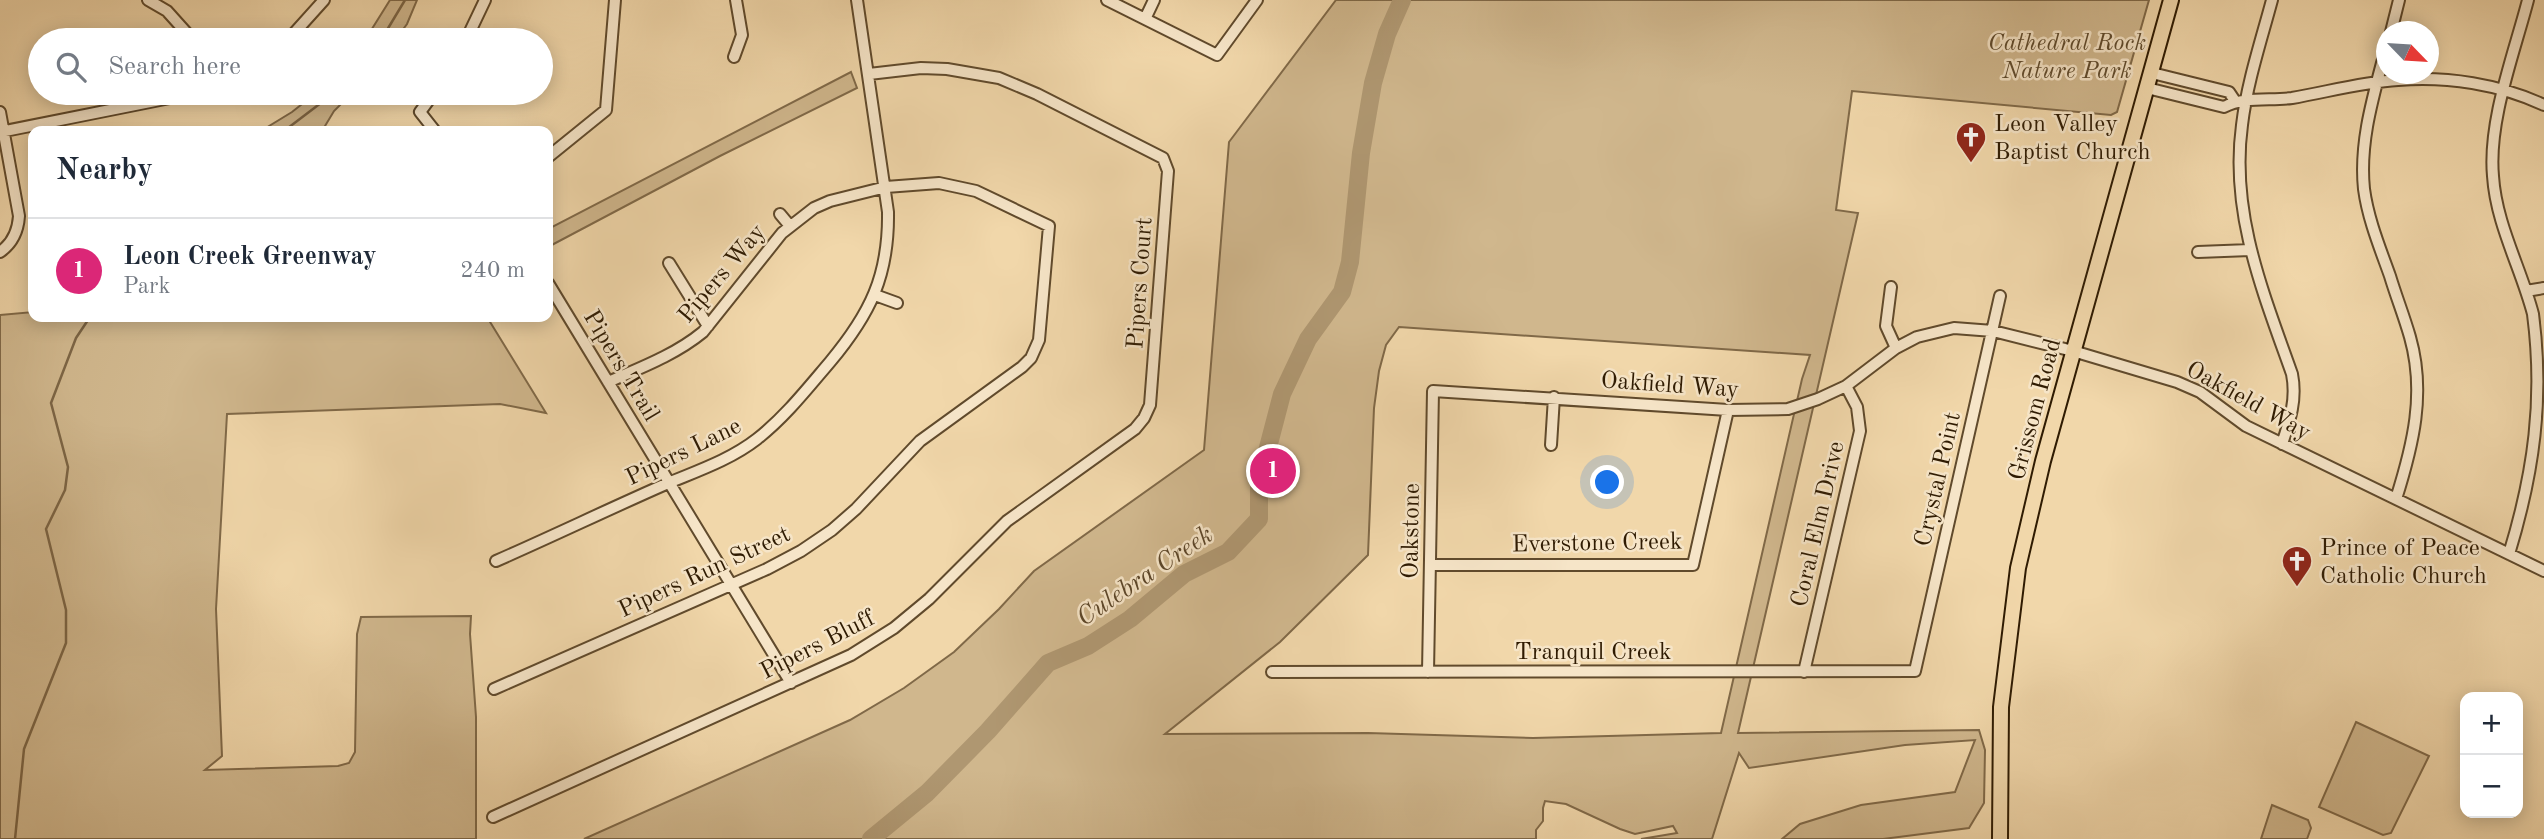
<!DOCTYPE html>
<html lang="en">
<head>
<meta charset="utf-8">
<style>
  body { margin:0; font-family:"Old Standard TT",serif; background:#f2f2f3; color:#1f2937 }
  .controls { position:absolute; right:21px; bottom:21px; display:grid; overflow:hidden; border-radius:14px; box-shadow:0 4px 18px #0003 }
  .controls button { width:63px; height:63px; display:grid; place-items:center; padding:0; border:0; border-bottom:2px solid #e0e1e3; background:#fff; color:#1f2937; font:35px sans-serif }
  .compass { position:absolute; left:2376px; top:21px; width:63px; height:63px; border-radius:50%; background:#fff; box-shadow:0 4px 18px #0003; rotate:115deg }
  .you { position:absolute; left:1608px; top:483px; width:24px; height:24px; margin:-18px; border:5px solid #fff; border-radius:50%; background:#1a73e8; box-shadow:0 0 0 10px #1a73e833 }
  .badge { display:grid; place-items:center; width:46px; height:46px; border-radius:50%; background:#db2777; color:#fff; font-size:23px; font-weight:700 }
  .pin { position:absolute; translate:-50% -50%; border:4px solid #fff; box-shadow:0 2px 7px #0006 }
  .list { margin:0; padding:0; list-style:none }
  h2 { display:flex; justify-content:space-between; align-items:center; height:91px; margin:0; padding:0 28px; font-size:30px }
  h2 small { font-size:23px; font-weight:400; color:#747a83 }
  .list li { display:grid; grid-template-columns:46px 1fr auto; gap:21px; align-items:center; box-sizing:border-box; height:105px; padding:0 28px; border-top:2px solid #e0e1e3 }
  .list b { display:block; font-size:26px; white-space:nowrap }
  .list p { margin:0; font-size:23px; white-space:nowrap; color:#747a83 }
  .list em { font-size:23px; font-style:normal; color:#747a83 }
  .icon { flex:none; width:38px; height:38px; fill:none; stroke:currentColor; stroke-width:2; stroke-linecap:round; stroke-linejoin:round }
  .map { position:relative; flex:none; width:2544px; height:839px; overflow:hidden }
  .search { position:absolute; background:#fff; box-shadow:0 4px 18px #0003; left:28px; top:28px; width:525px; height:77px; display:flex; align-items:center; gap:18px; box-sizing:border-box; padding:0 24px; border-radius:38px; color:#747a83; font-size:26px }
  .panel { position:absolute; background:#fff; box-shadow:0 4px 18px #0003; left:28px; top:126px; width:525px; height:196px; border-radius:14px }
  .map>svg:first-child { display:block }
</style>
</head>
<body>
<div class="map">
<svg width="2544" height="839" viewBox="0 0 2544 839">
  <rect width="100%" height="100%" fill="#f1d7aa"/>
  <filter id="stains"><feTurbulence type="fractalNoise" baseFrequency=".00286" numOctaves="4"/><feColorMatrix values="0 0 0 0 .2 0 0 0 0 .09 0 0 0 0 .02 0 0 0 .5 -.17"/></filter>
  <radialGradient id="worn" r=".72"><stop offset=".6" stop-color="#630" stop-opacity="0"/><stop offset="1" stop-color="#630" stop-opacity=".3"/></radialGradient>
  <path fill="#d0b78d" stroke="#806948" stroke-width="2" fill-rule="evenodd" d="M390,0H417L407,24L395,40H365Z
    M1336,0H2149L2117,112L2111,115L1852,91L1836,210L1858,213L1738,733L1979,730L1985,750L1984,803L1969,828L1883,839H1782L1800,824L1861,805L1955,792L1975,740L1905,745L1749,768L1739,753L1712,839H1641L1677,833L1673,826L1635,834L1620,829L1566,804L1545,801L1543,808V821L1536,830V839H584L850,720L904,688L954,652L999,609L1034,571L1204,450L1229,142ZM1399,327L1810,355L1802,379L1721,733L1533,738L1368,733L1165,734L1280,642L1368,555L1374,408L1379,371L1386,345Z
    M851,72L857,88L720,156L548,247V229Z
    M316,93H352L334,111L322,131H261L292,112Z
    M33,312V317H487L546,413L500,404L227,414L216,609L222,756L205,770L338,766L349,763L355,752L357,634L361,617L471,616L470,634L476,717V839H0V315Z
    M2356,722L2429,756L2391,833L2383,835L2319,807Z
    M2272,805L2308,820L2311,828L2307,839H2261Z"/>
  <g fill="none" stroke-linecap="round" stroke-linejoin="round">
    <path stroke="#7c6545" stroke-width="2.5" d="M381,40L405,0
      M284,131L334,93
      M15,839L24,749L66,643V610L46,529L65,490L68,467L51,403L76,338L90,317"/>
    <path stroke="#af9771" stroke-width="18" d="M871,839L927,793L988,731L1048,663L1088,646L1130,619L1184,574L1228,552L1259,519V482L1282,394L1308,339L1342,292L1350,262L1361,153L1373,83L1387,34L1402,0"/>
    <g stroke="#604a2c" stroke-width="14">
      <path id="minor" d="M148,0L167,11L193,40
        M1107,0L1217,55L1257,0
        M2272,0C2261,41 2247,83 2242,125C2230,213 2263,292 2292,374C2297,399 2290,420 2282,444
        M1145,19L1154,0
        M2391,32L2399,0
        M288,40L324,0
        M466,40L485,0
        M2386,48C2374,94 2359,141 2364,189C2368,219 2380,248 2390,276C2396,296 2404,316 2410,337C2426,393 2413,445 2396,499
        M734,57L742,35L736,0
        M2152,73L2229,92L2235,101
        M2147,88L2224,107C2243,96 2271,101 2292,98C2327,92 2362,82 2398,80C2447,76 2499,84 2544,105
        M434,93L420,112L435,131
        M0,112L19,216C18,231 13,243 0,252
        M0,132L195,93
        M548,157L606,110L615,0
        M780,214L790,226
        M2198,252L2250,250
        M669,263L708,326
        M548,283L791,683
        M1891,287L1886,326L1896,348
        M2526,291L2544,288
        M875,295L897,303
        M1551,445L1554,397
        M2509,554C2534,472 2544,399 2533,314C2521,268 2496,224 2493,176C2488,121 2514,54 2528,0
        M496,561C553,536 609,509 666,484C697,471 730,460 757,439C785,417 807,389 830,362C870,314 889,276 888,212L857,0
        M1430,565H1693L1728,410
        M1272,672L1915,671L2000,296
        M1428,672L1433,391L1728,410L1788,409L1818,399L1846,386L1896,348L1917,337L1954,328L1993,331L2073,351L2177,382L2200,392L2246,426L2544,571
        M1804,672L1860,431L1857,407L1846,386
        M494,689L767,569L801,551L832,530L856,509L920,441L1022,367L1031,358L1039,340L1049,226L976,191L939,183L886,187L830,201L814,208L782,233L703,332C675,355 640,368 608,382
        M493,817L851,655L894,628L929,599L1007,521L1135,429L1144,418L1150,405L1168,171L1163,158L1037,94L999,78L947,69L921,68L869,74"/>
    </g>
    <g stroke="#2f1b02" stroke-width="18">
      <path id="major" d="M2000,839L2001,707L2018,568L2043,461L2171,0"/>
    </g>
    <use href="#minor" stroke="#f6e5c8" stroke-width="10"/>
    <use href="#major" stroke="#f1d7aa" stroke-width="14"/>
  </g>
  <defs>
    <g id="church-pin" transform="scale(1.575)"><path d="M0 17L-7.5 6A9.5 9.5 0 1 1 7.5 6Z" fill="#8f2418" stroke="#f6e5c8"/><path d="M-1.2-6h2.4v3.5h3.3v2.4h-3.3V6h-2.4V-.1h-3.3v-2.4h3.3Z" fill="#fff"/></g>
  </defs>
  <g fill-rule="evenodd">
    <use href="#church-pin" x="1971" y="137"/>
    <use href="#church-pin" x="2297" y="561"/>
  </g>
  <g text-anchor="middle" stroke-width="5" stroke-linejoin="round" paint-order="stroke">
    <g font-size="24" font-style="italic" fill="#5f4a2c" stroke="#f6e5c8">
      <text x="2067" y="50">Cathedral Rock<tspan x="2067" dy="28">Nature Park</tspan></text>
    </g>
    <g font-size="24" fill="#2f1b02" stroke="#f6e5c8" text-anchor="start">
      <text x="1994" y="131">Leon Valley<tspan x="1994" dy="28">Baptist Church</tspan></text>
      <text x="2320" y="555">Prince of Peace<tspan x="2320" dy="28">Catholic Church</tspan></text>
    </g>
    <g font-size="24" fill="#2f1b02" stroke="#f6e5c8">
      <text transform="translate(721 273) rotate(-50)" y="8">Pipers Way</text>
      <text transform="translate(1139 283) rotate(-86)" y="8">Pipers Court</text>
      <text transform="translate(622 365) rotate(59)" y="8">Pipers Trail</text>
      <text transform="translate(1670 384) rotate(4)" y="8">Oakfield Way</text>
      <text transform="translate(2249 400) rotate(29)" y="8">Oakfield Way</text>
      <text transform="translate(2034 409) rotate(-75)" y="8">Grissom Road</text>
      <text transform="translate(683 451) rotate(-26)" y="8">Pipers Lane</text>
      <text transform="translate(1937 479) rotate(-77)" y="8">Crystal Point</text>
      <text transform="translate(1817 524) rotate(-77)" y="8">Coral Elm Drive</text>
      <text transform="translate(1410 531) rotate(-89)" y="8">Oakstone</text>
      <text transform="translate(1597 542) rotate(-1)" y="8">Everstone Creek</text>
      <text transform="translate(704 571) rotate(-25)" y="8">Pipers Run Street</text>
      <text transform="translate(817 644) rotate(-27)" y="8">Pipers Bluff</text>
      <text x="1593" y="659">Tranquil Creek</text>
    </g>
    <g font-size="26" font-style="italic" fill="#5c4629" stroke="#f6e5c8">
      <text transform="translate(1144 575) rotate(-34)" y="9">Culebra Creek</text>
    </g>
  </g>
  <rect width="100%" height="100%" filter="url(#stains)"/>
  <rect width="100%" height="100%" fill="url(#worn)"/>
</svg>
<div class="controls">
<button>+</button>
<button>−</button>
</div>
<svg class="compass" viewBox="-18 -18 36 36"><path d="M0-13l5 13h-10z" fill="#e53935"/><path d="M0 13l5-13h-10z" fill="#747a83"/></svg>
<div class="you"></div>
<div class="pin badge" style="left:1273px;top:471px">1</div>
<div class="search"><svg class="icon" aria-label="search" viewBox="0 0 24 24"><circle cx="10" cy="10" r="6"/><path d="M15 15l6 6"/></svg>Search here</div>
<section class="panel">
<h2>Nearby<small></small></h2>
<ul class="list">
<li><span class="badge">1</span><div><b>Leon Creek Greenway</b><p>Park</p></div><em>240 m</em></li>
</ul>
</section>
</div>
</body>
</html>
